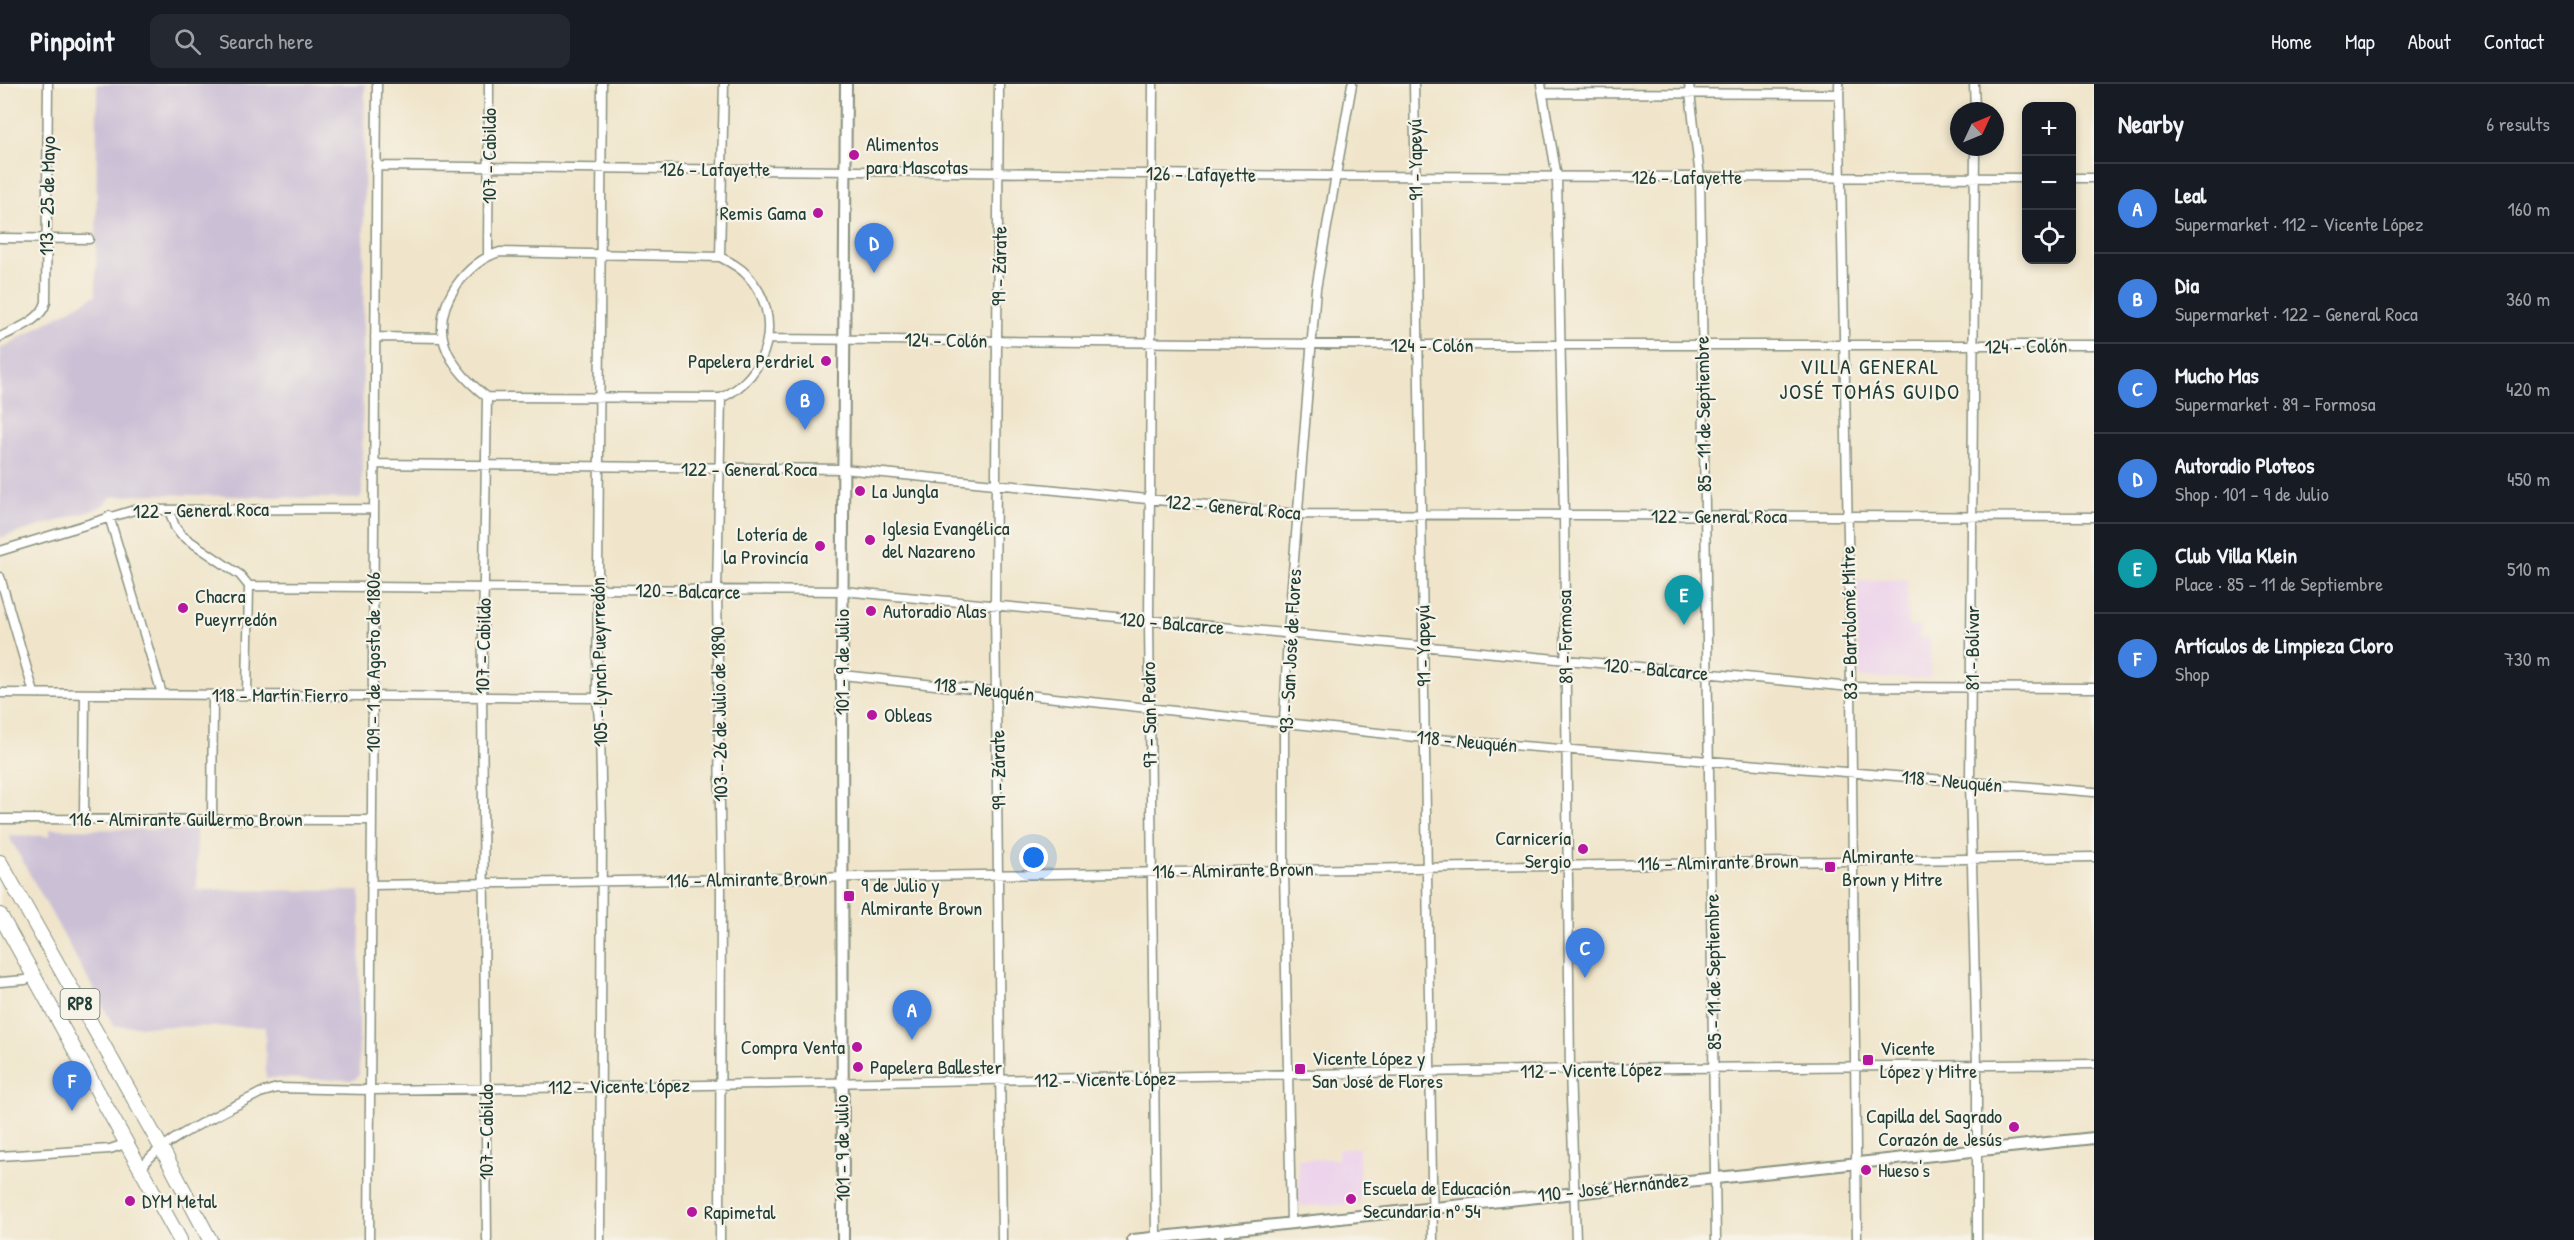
<!DOCTYPE html>
<html lang="en">
<head>
<meta charset="utf-8">
<style>
  body { margin:0; font-family:"Patrick Hand",sans-serif; background:#242831; color:#f1f3f6 }
  .controls { position:absolute; right:18px; top:18px; display:grid; overflow:hidden; border-radius:12px; box-shadow:0 3px 9px #0003 }
  .controls button { width:54px; height:54px; display:grid; place-items:center; padding:0; border:0; border-bottom:2px solid #363941; background:#171b24; color:#f1f3f6; font:30px sans-serif }
  .compass { position:absolute; left:1950px; top:18px; width:54px; height:54px; border-radius:50%; background:#171b24; box-shadow:0 3px 9px #0003; rotate:46deg }
  .you { position:absolute; left:1034px; top:774px; width:21px; height:21px; margin:-15px; border:4px solid #fff; border-radius:50%; background:#1a73e8; box-shadow:0 0 0 9px #1a73e833 }
  .badge { display:grid; place-items:center; width:39px; height:39px; border-radius:50%; background:#7c3aed; color:#fff; font-size:20px; font-weight:700 }
  .pin { position:absolute; translate:-50% -50px; filter:drop-shadow(0 2px 3px #0008) }
  .pin::after { content:''; position:absolute; top:32px; width:21px; height:18px; background:inherit; clip-path:polygon(0 0,100% 0,50% 100%) }
  .list { margin:0; padding:0; list-style:none }
  h2 { display:flex; justify-content:space-between; align-items:center; height:78px; margin:0; padding:0 24px; font-size:26px }
  h2 small { font-size:20px; font-weight:400; color:#9ea1a6 }
  .list li { display:grid; grid-template-columns:39px 1fr auto; gap:18px; align-items:center; box-sizing:border-box; height:90px; padding:0 24px; border-top:2px solid #363941 }
  .list b { display:block; font-size:22px; white-space:nowrap }
  .list p { margin:0; font-size:20px; white-space:nowrap; color:#9ea1a6 }
  .list em { font-size:20px; font-style:normal; color:#9ea1a6 }
  .icon { flex:none; width:33px; height:33px; fill:none; stroke:currentColor; stroke-width:2; stroke-linecap:round; stroke-linejoin:round }
  .map { position:relative; flex:none; width:2094px; height:1156px; overflow:hidden }
  header { display:flex; align-items:center; gap:36px; box-sizing:border-box; height:84px; padding:0 30px; background:#171b24; border-bottom:2px solid #363941 }
  header strong { font-size:28px }
  nav { display:flex; gap:33px; margin-inline-start:auto; font-size:21px }
  .search { width:420px; height:54px; background:#242831; display:flex; align-items:center; gap:15px; box-sizing:border-box; padding:0 21px; border-radius:12px; color:#9ea1a6; font-size:22px }
  main { display:flex }
  aside { flex:1; background:#171b24 }
  .map>svg:first-child { display:block }
</style>
</head>
<body>
<header>
<strong>Pinpoint</strong>
<div class="search"><svg class="icon" aria-label="search" viewBox="0 0 24 24"><circle cx="10" cy="10" r="6"/><path d="M15 15l6 6"/></svg>Search here</div>
<nav><a>Home</a><a>Map</a><a>About</a><a>Contact</a></nav>
</header>
<main>
<div class="map">
<svg width="2094" height="1156" viewBox="0 0 2094 1156">
  <rect width="100%" height="100%" fill="#f7f3e8"/>
  <filter id="ink" filterUnits="userSpaceOnUse"><feTurbulence type="fractalNoise" baseFrequency=".0167" numOctaves="2"/><feDisplacementMap in="SourceGraphic" scale="12" xChannelSelector="R" yChannelSelector="G"/><feConvolveMatrix kernelMatrix="1 2 1 2 8 2 1 2 1" color-interpolation-filters="sRGB"/></filter>
  <filter id="wash" filterUnits="userSpaceOnUse"><feTurbulence type="fractalNoise" baseFrequency=".008" numOctaves="4" result="noise"/><feDisplacementMap in="SourceGraphic" scale="24" xChannelSelector="R" yChannelSelector="G"/><feGaussianBlur stdDeviation="1.35" result="paint"/><feColorMatrix in="noise" values="0 0 0 0 0 0 0 0 0 0 0 0 0 0 0 0 0 1.4 0 .05"/><feComposite in="paint" operator="in"/></filter>
  <g filter="url(#wash)">
    <rect width="100%" height="100%" fill="#f0e5ca"/>
    <path fill="#ecd1eb" d="M1907,495L1908,542H1919V554H1930V594H1862L1858,590L1857,496Z
      M1359,1064L1360,1120L1303,1122L1299,1119L1298,1075H1338V1065Z"/>
    <path fill="#cbbfd5" d="M97,0H365L362,411L358,415L151,410L111,413L102,422L94,426L0,454V265L96,211Z
      M50,745L196,746L197,806L360,807L359,991L354,996L266,994L265,943L114,942L8,751L50,752Z"/>
  </g>
  <g filter="url(#ink)">
    <g fill="none" stroke-linecap="round" stroke-linejoin="round">
      <g stroke="#88917f" stroke-width="11">
        <path id="minor" d="M999,0L995,522L1002,1156
          M1153,0L1149,537L1156,1153
          M1414,0L1433,1156
          M1541,0L1557,93L1564,432L1570,986L1576,1156
          M1689,0L1700,93L1716,1156
          M1839,0L1851,603L1857,1156
          M1974,0L1975,27
          M1543,9L1839,10
          M1975,63L1970,698L1977,982V1156
          M376,82L1336,92L2026,94
          M2072,94H2094
          M0,154L89,155
          M500,168L720,173C730,178 740,183 747,191C785,232 769,292 721,314L487,313C469,299 448,278 443,254C436,219 467,177 500,168Z
          M488,171L489,0
          M720,173L724,0
          M0,253C16,245 41,237 46,218L48,0
          M375,253L443,254
          M769,255L1420,261H2094
          M374,380L843,385L1299,430L2094,433
          M169,426L175,443L181,451L240,491L249,502L247,610
          M109,432L162,610
          M0,467L134,426L373,425
          M0,493L34,609
          M249,502L843,507L1851,603L2094,604
          M842,591L1425,654L2094,708
          M0,609L597,614
          M0,735L372,736
          M84,735L85,610
          M212,736L213,611
          M371,801L2094,773
          M0,898L25,896L34,892
          M0,1072L110,1065L128,1059
          M142,1086C147,1062 236,1022 260,1009L277,1004L370,1006L599,1003L1584,985L2094,980
          M1291,1139L1284,785V639L1288,549L1316,205L1352,0
          M1220,1147V1156
          M369,1156L377,0
          M487,1156L482,614L487,313
          M600,1156L602,742L600,647L597,614L602,0
          M720,1156L721,795L717,508L721,314"/>
      </g>
      <g stroke="#88917f" stroke-width="14">
        <path id="tertiary" d="M843,1156L842,586L846,0
          M1133,1156L2094,1054"/>
      </g>
      <g stroke="#88917f" stroke-width="16">
        <path id="primary" d="M0,778L161,1063L210,1156
          M0,831L180,1156"/>
      </g>
      <use href="#minor" stroke="#fff" stroke-width="8"/>
      <use href="#tertiary" stroke="#fff" stroke-width="10"/>
      <use href="#primary" stroke="#fff" stroke-width="14"/>
    </g>
  </g>
  <g fill="#b5179e" stroke="#f7f3e8" stroke-width="2">
    <circle cx="854" cy="71" r="6"/>
    <circle cx="818" cy="129" r="6"/>
    <circle cx="826" cy="277" r="6"/>
    <circle cx="860" cy="407" r="6"/>
    <circle cx="870" cy="456" r="6"/>
    <circle cx="820" cy="462" r="6"/>
    <circle cx="183" cy="524" r="6"/>
    <circle cx="871" cy="527" r="6"/>
    <circle cx="872" cy="631" r="6"/>
    <circle cx="1583" cy="765" r="6"/>
    <rect x="1824" y="777" width="12" height="12" rx="3"/>
    <rect x="843" y="806" width="12" height="12" rx="3"/>
    <circle cx="857" cy="963" r="6"/>
    <rect x="1862" y="970" width="12" height="12" rx="3"/>
    <circle cx="858" cy="983" r="6"/>
    <rect x="1294" y="979" width="12" height="12" rx="3"/>
    <circle cx="2014" cy="1043" r="6"/>
    <circle cx="1866" cy="1086" r="6"/>
    <circle cx="1351" cy="1115" r="6"/>
    <circle cx="130" cy="1117" r="6"/>
    <circle cx="692" cy="1128" r="6"/>
  </g>
  <g text-anchor="middle" stroke-width="4.5" stroke-linejoin="round" paint-order="stroke">
    <rect fill="#f7f3e8" stroke="#60746a" stroke-width="1.5" x="60.5" y="905" width="39" height="30" rx="4.5"/>
    <g font-size="18" font-weight="bold" fill="#1f3d34">
      <text x="80" y="926">RP8</text>
    </g>
    <g font-size="20" fill="#1f3d34" stroke="#f7f3e8" text-anchor="start">
      <text x="866" y="67">Alimentos<tspan x="866" dy="23">para Mascotas</tspan></text>
      <text x="806" y="136" text-anchor="end">Remis Gama</text>
      <text x="814" y="284" text-anchor="end">Papelera Perdriel</text>
      <text x="872" y="414">La Jungla</text>
      <text x="882" y="451">Iglesia Evangélica<tspan x="882" dy="23">del Nazareno</tspan></text>
      <text x="808" y="457" text-anchor="end">Lotería de<tspan x="808" dy="23">la Provincía</tspan></text>
      <text x="195" y="519">Chacra<tspan x="195" dy="23">Pueyrredón</tspan></text>
      <text x="883" y="534">Autoradio Alas</text>
      <text x="884" y="638">Obleas</text>
      <text x="1571" y="761" text-anchor="end">Carnicería<tspan x="1571" dy="23">Sergio</tspan></text>
      <text x="1842" y="779">Almirante<tspan x="1842" dy="23">Brown y Mitre</tspan></text>
      <text x="861" y="808">9 de Julio y<tspan x="861" dy="23">Almirante Brown</tspan></text>
      <text x="845" y="970" text-anchor="end">Compra Venta</text>
      <text x="1880" y="971">Vicente<tspan x="1880" dy="23">López y Mitre</tspan></text>
      <text x="1312" y="981">Vicente López y<tspan x="1312" dy="23">San José de Flores</tspan></text>
      <text x="870" y="990">Papelera Ballester</text>
      <text x="2002" y="1039" text-anchor="end">Capilla del Sagrado<tspan x="2002" dy="23">Corazón de Jesús</tspan></text>
      <text x="1878" y="1093">Hueso's</text>
      <text x="1363" y="1111">Escuela de Educación<tspan x="1363" dy="23">Secundaria nº 54</tspan></text>
      <text x="142" y="1124">DYM Metal</text>
      <text x="704" y="1135">Rapimetal</text>
    </g>
    <g font-size="20" fill="#1f3d34" stroke="#f7f3e8">
      <text transform="translate(489 72) rotate(-90)" y="7">107 - Cabildo</text>
      <text transform="translate(1415 76) rotate(-91)" y="7">91 - Yapeyú</text>
      <text x="715" y="92">126 - Lafayette</text>
      <text transform="translate(1201 90) rotate(1)" y="7">126 - Lafayette</text>
      <text x="1687" y="100">126 - Lafayette</text>
      <text transform="translate(47 112) rotate(-89)" y="7">113 - 25 de Mayo</text>
      <text transform="translate(999 182) rotate(-89)" y="7">99 - Zárate</text>
      <text transform="translate(946 256) rotate(1)" y="7">124 - Colón</text>
      <text x="1432" y="268">124 - Colón</text>
      <text transform="translate(2026 262) rotate(-1)" y="7">124 - Colón</text>
      <text transform="translate(1703 330) rotate(-91)" y="7">85 - 11 de Septiembre</text>
      <text x="749" y="392">122 - General Roca</text>
      <text transform="translate(1233 423) rotate(5)" y="7">122 - General Roca</text>
      <text transform="translate(201 426) rotate(-1)" y="7">122 - General Roca</text>
      <text x="1719" y="439">122 - General Roca</text>
      <text transform="translate(688 507) rotate(1)" y="7">120 - Balcarce</text>
      <text transform="translate(1172 539) rotate(5)" y="7">120 - Balcarce</text>
      <text transform="translate(1849 539) rotate(-91)" y="7">83 - Bartolomé Mitre</text>
      <text transform="translate(1565 553) rotate(-91)" y="7">89 - Formosa</text>
      <text transform="translate(483 562) rotate(-89)" y="7">107 - Cabildo</text>
      <text transform="translate(1423 562) rotate(-91)" y="7">91 - Yapeyú</text>
      <text transform="translate(1972 564) rotate(-90)" y="7">81 - Bolívar</text>
      <text transform="translate(1290 567) rotate(-87)" y="7">93 - San José de Flores</text>
      <text transform="translate(373 578) rotate(-90)" y="7">109 - 1 de Agosto de 1806</text>
      <text transform="translate(599 578) rotate(-91)" y="7">105 - Lynch Pueyrredón</text>
      <text transform="translate(842 578) rotate(-90)" y="7">101 - 9 de Julio</text>
      <text transform="translate(1656 585) rotate(5)" y="7">120 - Balcarce</text>
      <text transform="translate(984 605) rotate(6)" y="7">118 - Neuquén</text>
      <text x="280" y="618">118 - Martín Fierro</text>
      <text transform="translate(719 630) rotate(-91)" y="7">103 - 26 de Julio de 1890</text>
      <text transform="translate(1149 631) rotate(-91)" y="7">97 - San Pedro</text>
      <text transform="translate(1467 657) rotate(5)" y="7">118 - Neuquén</text>
      <text transform="translate(998 686) rotate(-91)" y="7">99 - Zárate</text>
      <text transform="translate(1952 697) rotate(5)" y="7">118 - Neuquén</text>
      <text x="186" y="742">116 - Almirante Guillermo Brown</text>
      <text transform="translate(1718 778) rotate(-1)" y="7">116 - Almirante Brown</text>
      <text transform="translate(1233 786) rotate(-1)" y="7">116 - Almirante Brown</text>
      <text transform="translate(747 795) rotate(-1)" y="7">116 - Almirante Brown</text>
      <text transform="translate(1713 888) rotate(-91)" y="7">85 - 11 de Septiembre</text>
      <text transform="translate(1591 986) rotate(-1)" y="7">112 - Vicente López</text>
      <text transform="translate(1105 995) rotate(-1)" y="7">112 - Vicente López</text>
      <text transform="translate(619 1002) rotate(-1)" y="7">112 - Vicente López</text>
      <text transform="translate(486 1048) rotate(-90)" y="7">107 - Cabildo</text>
      <text transform="translate(842 1064) rotate(-91)" y="7">101 - 9 de Julio</text>
      <text transform="translate(1613 1103) rotate(-6)" y="7">110 - José Hernández</text>
    </g>
    <g font-size="22" letter-spacing="1.5" fill="#1f3d34" stroke="#f7f3e8">
      <text x="1870" y="290">VILLA GENERAL<tspan x="1870" dy="25">JOSÉ TOMÁS GUIDO</tspan></text>
    </g>
  </g>
</svg>
<div class="controls">
<button>+</button>
<button>−</button>
<button><svg class="icon" aria-label="locate" viewBox="0 0 24 24"><circle cx="12" cy="12" r="6"/><path d="M12 2v4M12 18v4M2 12h4M18 12h4"/></svg></button>
</div>
<svg class="compass" viewBox="-18 -18 36 36"><path d="M0-13l5 13h-10z" fill="#e53935"/><path d="M0 13l5-13h-10z" fill="#9ea1a6"/></svg>
<div class="you"></div>
<div class="pin badge" style="left:912px;top:956px;background:#3f7fe0">A</div>
<div class="pin badge" style="left:805px;top:346px;background:#3f7fe0">B</div>
<div class="pin badge" style="left:1585px;top:894px;background:#3f7fe0">C</div>
<div class="pin badge" style="left:874px;top:189px;background:#3f7fe0">D</div>
<div class="pin badge" style="left:1684px;top:541px;background:#0f9aa8">E</div>
<div class="pin badge" style="left:72px;top:1027px;background:#3f7fe0">F</div>
</div>
<aside>
<h2>Nearby<small>6 results</small></h2>
<ul class="list">
<li><span class="badge" style="background:#3f7fe0">A</span><div><b>Leal</b><p>Supermarket · 112 - Vicente López</p></div><em>160 m</em></li>
<li><span class="badge" style="background:#3f7fe0">B</span><div><b>Dia</b><p>Supermarket · 122 - General Roca</p></div><em>360 m</em></li>
<li><span class="badge" style="background:#3f7fe0">C</span><div><b>Mucho Mas</b><p>Supermarket · 89 - Formosa</p></div><em>420 m</em></li>
<li><span class="badge" style="background:#3f7fe0">D</span><div><b>Autoradio Ploteos</b><p>Shop · 101 - 9 de Julio</p></div><em>450 m</em></li>
<li><span class="badge" style="background:#0f9aa8">E</span><div><b>Club Villa Klein</b><p>Place · 85 - 11 de Septiembre</p></div><em>510 m</em></li>
<li><span class="badge" style="background:#3f7fe0">F</span><div><b>Artículos de Limpieza Cloro</b><p>Shop</p></div><em>730 m</em></li>
</ul>
</aside>
</main>
</body>
</html>
